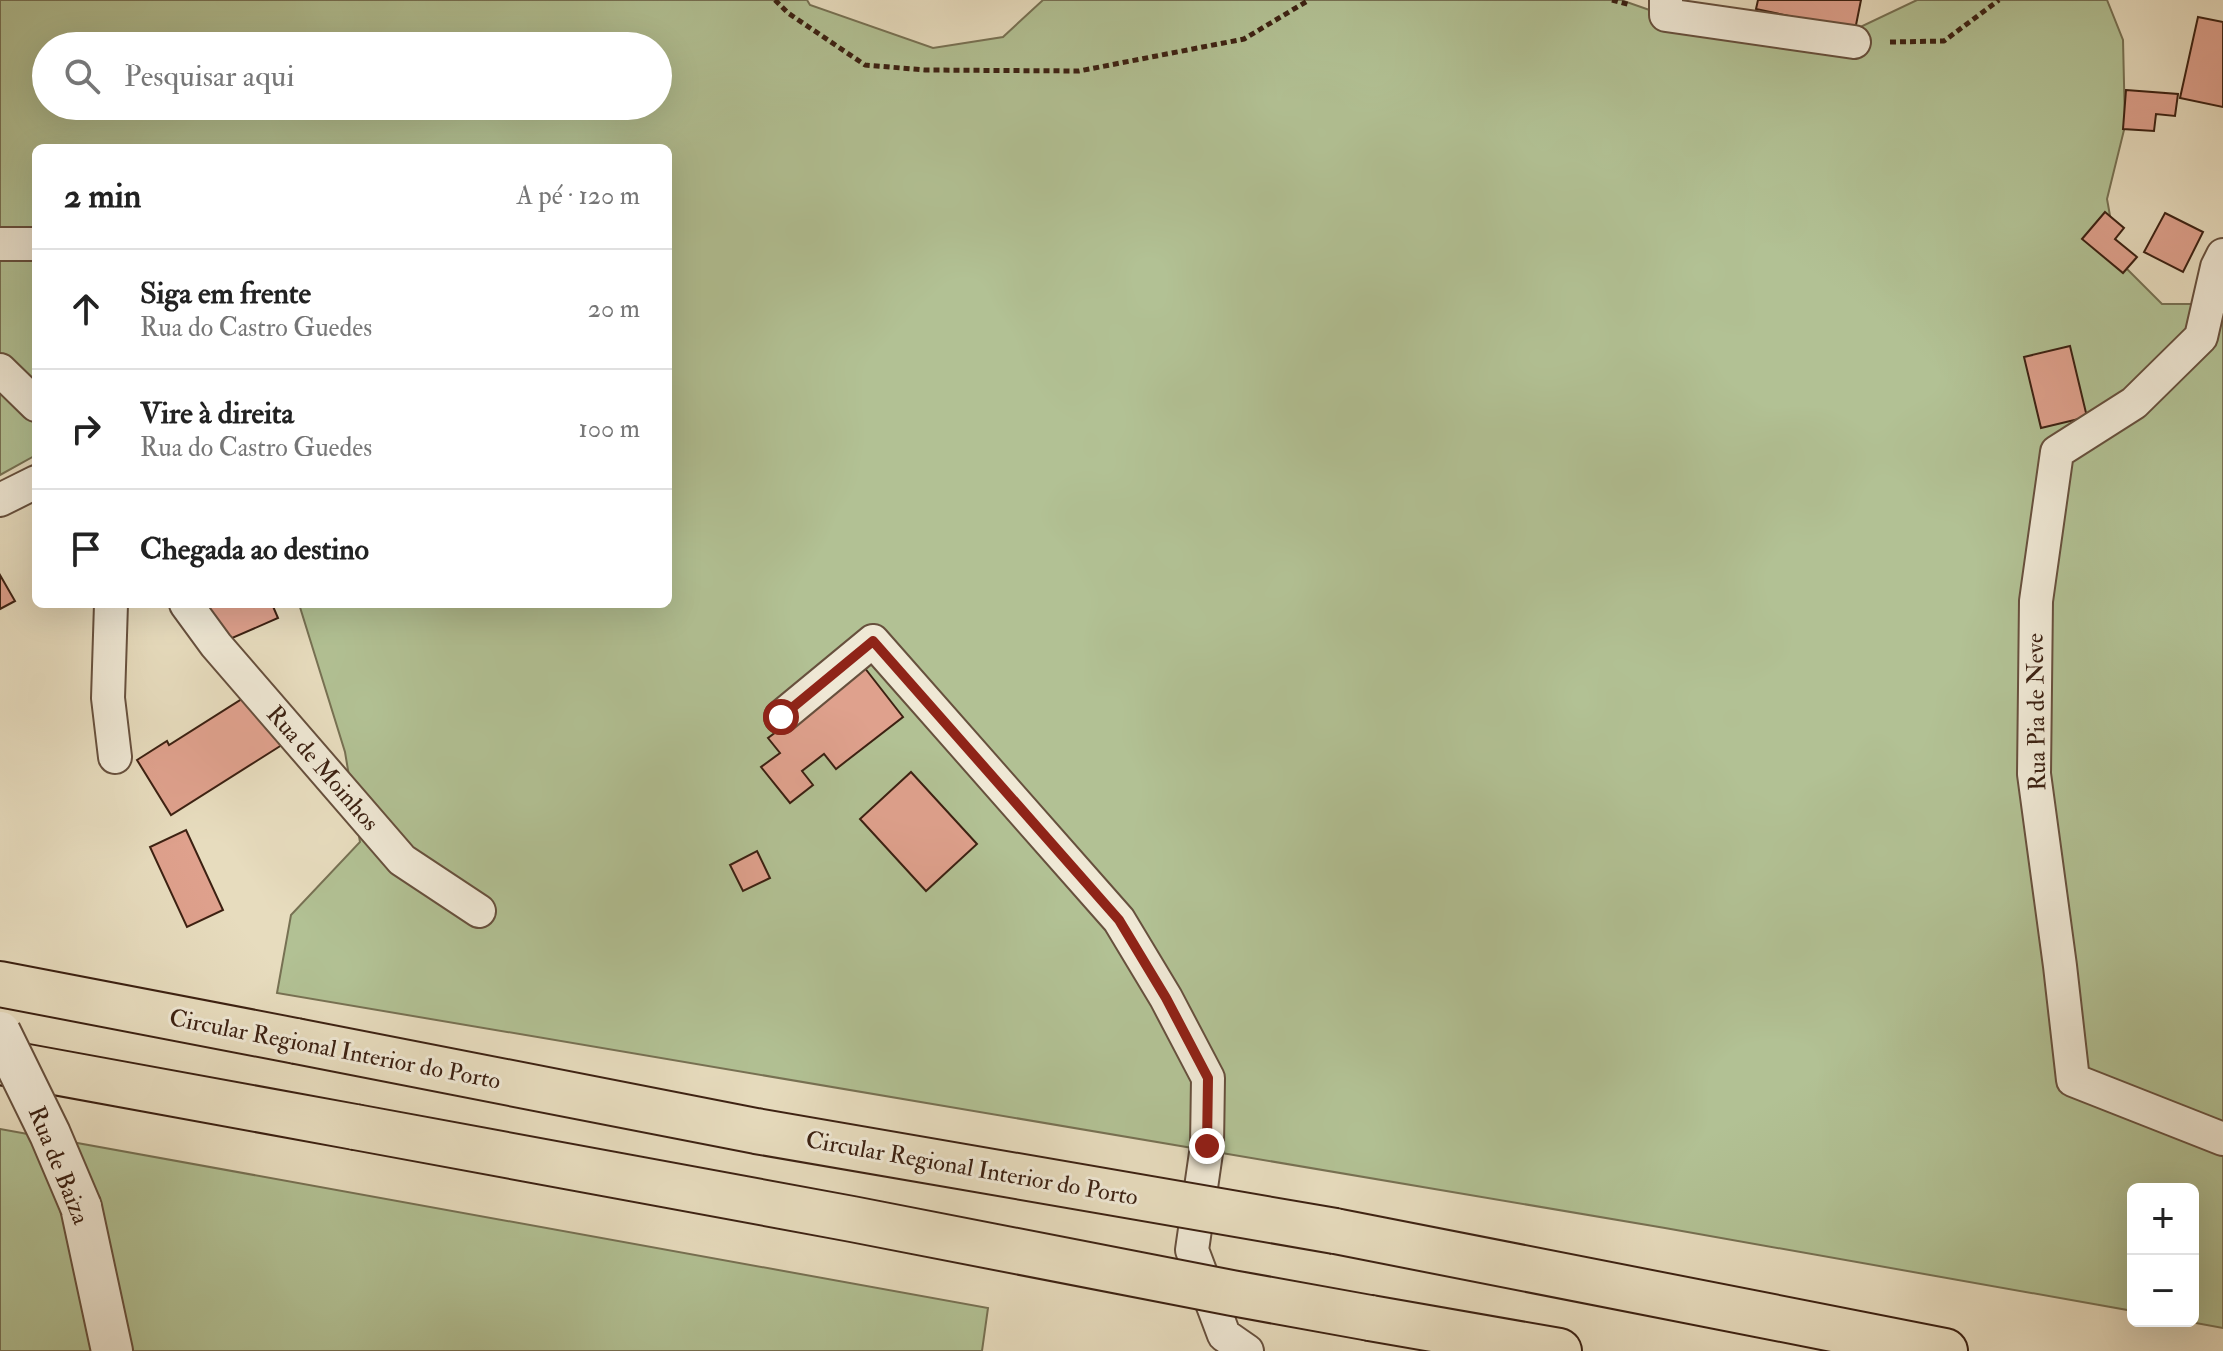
<!DOCTYPE html>
<html lang="pt">
<head>
<meta charset="utf-8">
<style>
  body { margin:0; font-family:"IM FELL Double Pica",serif; background:#f6f6f6; color:#222 }
  .controls { position:absolute; right:24px; bottom:24px; display:grid; overflow:hidden; border-radius:12px; box-shadow:0 8px 32px #0002 }
  .controls button { width:72px; height:72px; display:grid; place-items:center; padding:0; border:0; border-bottom:2px solid #e0e0e0; background:#fff; color:#222; font:40px sans-serif }
  .stop { position:absolute; width:24px; height:24px; margin:-18px; border:6px solid #8f2418; border-radius:50%; background:#fff }
  .stop.end { background:#8f2418; border-color:#fff; box-shadow:0 2px 8px #0008 }
  .list { margin:0; padding:0; list-style:none }
  h2 { display:flex; justify-content:space-between; align-items:center; height:104px; margin:0; padding:0 32px; font-size:34px }
  h2 small { font-size:26px; font-weight:400; color:#767676 }
  .list li { display:grid; grid-template-columns:52px 1fr auto; gap:24px; align-items:center; box-sizing:border-box; height:120px; padding:0 32px; border-top:2px solid #e0e0e0 }
  .list b { display:block; font-size:30px; white-space:nowrap }
  .list p { margin:0; font-size:26px; white-space:nowrap; color:#767676 }
  .list em { font-size:26px; font-style:normal; color:#767676 }
  .icon { flex:none; width:44px; height:44px; fill:none; stroke:currentColor; stroke-width:2; stroke-linecap:round; stroke-linejoin:round }
  .map { position:relative; flex:none; width:2223px; height:1351px; overflow:hidden }
  .search { position:absolute; background:#fff; box-shadow:0 8px 32px #0002; left:32px; top:32px; width:640px; height:88px; display:flex; align-items:center; gap:20px; box-sizing:border-box; padding:0 28px; border-radius:44px; color:#767676; font-size:30px }
  .panel { position:absolute; background:#fff; box-shadow:0 8px 32px #0002; left:32px; top:144px; width:640px; height:464px; border-radius:12px }
  .map>svg:first-child { display:block }
</style>
</head>
<body>
<div class="map">
<svg width="2223" height="1351" viewBox="0 0 2223 1351">
  <rect width="100%" height="100%" fill="#e7dcbe"/>
  <filter id="stains"><feTurbulence type="fractalNoise" baseFrequency=".0025" numOctaves="4"/><feColorMatrix values="0 0 0 0 .2 0 0 0 0 .09 0 0 0 0 .02 0 0 0 .5 -.17"/></filter>
  <radialGradient id="worn" r=".72"><stop offset=".6" stop-color="#630" stop-opacity="0"/><stop offset="1" stop-color="#630" stop-opacity=".3"/></radialGradient>
  <path fill="#b2c194" stroke="#777153" stroke-width="2" fill-rule="evenodd" d="M0,0H807L810,5L933,48L1003,37L1043,0H1621L1701,28L1852,31L1917,0H2107L2123,40L2125,126L2107,199L2118,260L2162,304H2199L2223,286V1328L2185,1321H2193V1189H2133V1311L1665,1228L277,993L291,915L360,842L345,752L299,604H668V148H36V455L0,475ZM46,46H658V106H46Z
    M0,1129L988,1308L982,1351H0Z"/>
  <path fill="#dfa18d" stroke="#3c2112" stroke-width="2" d="M1758,0H1861L1855,30L1756,9Z
    M2198,17L2223,22V107L2180,98Z
    M2126,90L2178,94L2175,116L2156,114L2154,131L2123,129Z
    M2105,212L2124,228L2115,239L2137,257L2123,273L2082,239Z
    M2165,213L2203,232L2183,272L2144,252Z
    M2070,346L2087,417L2041,428L2024,357Z
    M0,575L15,601L0,609Z
    M207,604H272L278,618L223,642Z
    M864,667L903,717L836,769L824,754L802,771L813,785L790,803L761,767L780,753L768,738Z
    M253,692L285,743L171,815L137,760L167,741L169,745Z
    M911,772L977,844L926,891L860,819Z
    M186,830L223,910L187,927L150,847Z
    M757,851L770,878L743,891L730,865Z"/>
  <g fill="none" stroke-linecap="round" stroke-linejoin="round">
    <g stroke="#67503d" stroke-width="36">
      <path id="minor" d="M1666,0V15L1854,42
        M0,244H36
        M2223,255L2217,267L2201,337L2134,403L2057,452L2036,601L2034,774L2060,966L2073,1080L2223,1139
        M0,370L36,405
        M0,500L36,482
        M111,604L108,698L115,757
        M186,604L216,645L402,860L479,911
        M781,717L873,641L1119,920L1166,998L1208,1078L1207,1146L1192,1250L1224,1335L1247,1351"/>
    </g>
    <g stroke="#67503d" stroke-width="44">
      <path id="tertiary" d="M81,1207L112,1351"/>
    </g>
    <g stroke="#3c2112" stroke-width="48">
      <path id="motorway" d="M0,984L296,1041
        M0,1062L355,1127
        M1335,1231L1945,1351
        M1370,1318L1559,1351"/>
    </g>
    <path stroke="#3c2112" stroke-width="5" stroke-dasharray="6 4" stroke-linecap="butt" d="M775,0L788,13L865,65L925,70L1079,71L1244,39L1309,0
      M1612,0L1631,5
      M1890,42L1944,41L1999,0"/>
    <use href="#minor" stroke="#efe8d5" stroke-width="32"/>
    <use href="#tertiary" stroke="#efe8d5" stroke-width="40"/>
    <use href="#motorway" stroke="#e7dcbe" stroke-width="44"/>
    <g stroke="#67503d" stroke-width="44" stroke-linecap="butt">
      <path id="tertiary-bridge" d="M0,1032L50,1134L81,1207"/>
    </g>
    <g stroke="#3c2112" stroke-width="48" stroke-linecap="butt">
      <path id="motorway-bridge" d="M296,1041L756,1131L1335,1231
        M355,1127L852,1219L1232,1293L1370,1318"/>
    </g>
    <use href="#tertiary-bridge" stroke="#efe8d5" stroke-width="40"/>
    <use href="#motorway-bridge" stroke="#e7dcbe" stroke-width="44"/>
  </g>
  <g fill="none" stroke-linecap="round" stroke-linejoin="round">
    <path stroke="#8f2418" stroke-width="10" d="M781,717L873,641L1119,920L1166,998L1208,1078L1207,1146"/>
  </g>
  <g text-anchor="middle" stroke-width="6" stroke-linejoin="round" paint-order="stroke">
    <g font-size="24" fill="#3c2112" stroke="#efe8d5">
      <text transform="translate(2036 712) rotate(-91)" y="8">Rua Pia de Neve</text>
      <text transform="translate(323 768) rotate(49)" y="8">Rua de Moinhos</text>
      <text transform="translate(335 1049) rotate(11)" y="8">Circular Regional Interior do Porto</text>
      <text transform="translate(59 1165) rotate(68)" y="8">Rua de Baiza</text>
      <text transform="translate(972 1168) rotate(10)" y="8">Circular Regional Interior do Porto</text>
    </g>
  </g>
  <rect width="100%" height="100%" filter="url(#stains)"/>
  <rect width="100%" height="100%" fill="url(#worn)"/>
</svg>
<div class="controls">
<button>+</button>
<button>−</button>
</div>
<div class="stop" style="left:781px;top:717px"></div>
<div class="stop end" style="left:1207px;top:1146px"></div>
<div class="search"><svg class="icon" aria-label="search" viewBox="0 0 24 24"><circle cx="10" cy="10" r="6"/><path d="M15 15l6 6"/></svg>Pesquisar aqui</div>
<section class="panel">
<h2>2 min<small>A pé · 120 m</small></h2>
<ul class="list">
<li><svg class="icon" aria-label="ahead" viewBox="0 0 24 24"><path d="M12 20V5M6 11l6-6 6 6"/></svg><div><b>Siga em frente</b><p>Rua do Castro Guedes</p></div><em>20 m</em></li>
<li><svg class="icon" aria-label="right" viewBox="0 0 24 24"><path d="M7 20v-9h11M14 6l5 5-5 5"/></svg><div><b>Vire à direita</b><p>Rua do Castro Guedes</p></div><em>100 m</em></li>
<li><svg class="icon" aria-label="arrive" viewBox="0 0 24 24"><path d="M6 21V4h12l-3 4 3 4H6"/></svg><div><b>Chegada ao destino</b></div></li>
</ul>
</section>
</div>
</body>
</html>
